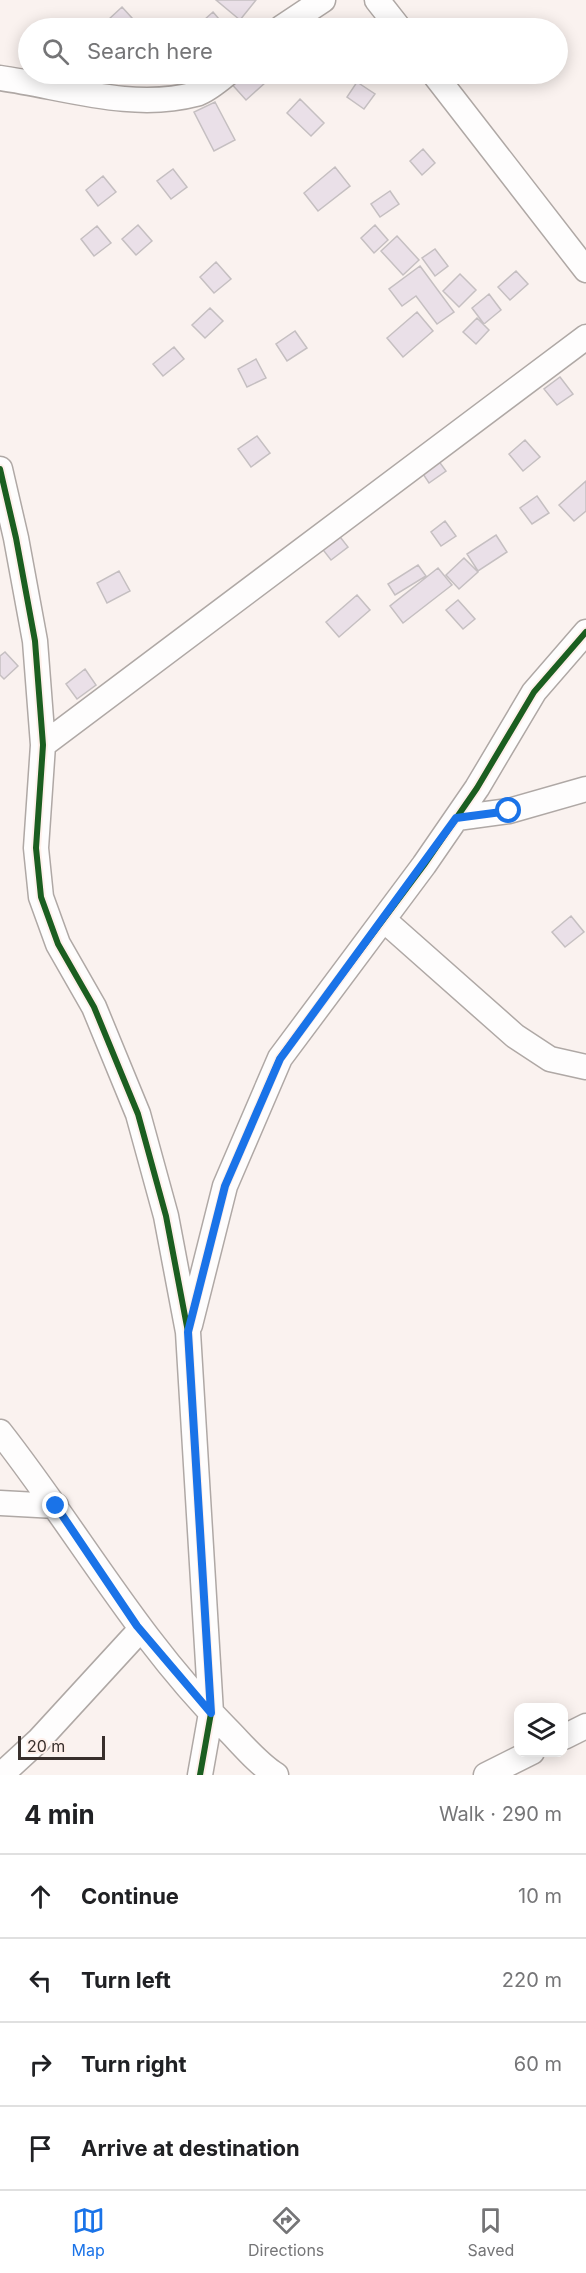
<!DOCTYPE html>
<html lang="en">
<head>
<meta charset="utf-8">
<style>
  body { margin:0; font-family:Inter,sans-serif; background:#f6f6f6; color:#202124 }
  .controls { position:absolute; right:18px; bottom:18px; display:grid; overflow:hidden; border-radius:12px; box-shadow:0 3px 15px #0003 }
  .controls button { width:54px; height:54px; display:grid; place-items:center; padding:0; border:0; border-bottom:2px solid #e0e0e0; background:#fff; color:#202124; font:30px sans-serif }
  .scale { position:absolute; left:18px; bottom:15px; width:87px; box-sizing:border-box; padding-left:6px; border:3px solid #382f2c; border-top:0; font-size:16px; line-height:21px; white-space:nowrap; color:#382f2c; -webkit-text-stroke:4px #fef0eb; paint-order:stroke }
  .stop { position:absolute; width:18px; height:18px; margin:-14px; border:4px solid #1a73e8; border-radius:50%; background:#fff }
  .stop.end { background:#1a73e8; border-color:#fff; box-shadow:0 2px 6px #0008 }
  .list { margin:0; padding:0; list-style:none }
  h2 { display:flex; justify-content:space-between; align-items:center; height:78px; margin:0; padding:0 24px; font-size:26px }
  h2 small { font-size:20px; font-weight:400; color:#757577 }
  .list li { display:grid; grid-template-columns:39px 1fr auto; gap:18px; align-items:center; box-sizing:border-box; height:84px; padding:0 24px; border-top:2px solid #e0e0e0 }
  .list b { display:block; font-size:22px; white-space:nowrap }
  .list em { font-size:20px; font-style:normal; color:#757577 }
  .icon { flex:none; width:33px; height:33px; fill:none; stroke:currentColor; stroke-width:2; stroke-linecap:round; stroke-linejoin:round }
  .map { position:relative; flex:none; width:586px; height:1775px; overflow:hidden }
  .search { position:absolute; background:#fff; box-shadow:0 3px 15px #0003; left:18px; right:18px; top:18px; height:66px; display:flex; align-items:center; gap:15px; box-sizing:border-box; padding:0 21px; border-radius:33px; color:#757577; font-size:22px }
  .sheet { height:414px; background:#fff }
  nav { display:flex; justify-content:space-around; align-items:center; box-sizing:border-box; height:84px; border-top:2px solid #e0e0e0; background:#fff; font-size:16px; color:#757577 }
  nav a { display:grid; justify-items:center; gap:3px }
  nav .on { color:#1a73e8 }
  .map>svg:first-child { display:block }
</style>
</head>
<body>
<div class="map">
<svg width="586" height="1775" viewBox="0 0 586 1775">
  <rect width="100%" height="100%" fill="#faf2ef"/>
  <path fill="#eae0e8" stroke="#c5bfc1" stroke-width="1.5" d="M216,0H256L240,20Z
    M122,7L132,18L121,28H116L108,20Z
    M213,12L225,26L195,28Z
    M237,74H275L246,100L229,81Z
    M357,82L375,94L364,109L347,97Z
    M300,99L324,123L311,136L287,113Z
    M215,102L235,140L214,151L194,112Z
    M423,149L435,163L422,175L410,161Z
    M335,167L350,186L318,211L304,193Z
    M173,169L187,187L171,199L157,181Z
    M103,176L116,192L98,206L86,190Z
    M390,191L399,204L380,217L371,204Z
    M138,225L152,241L136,255L122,239Z
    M375,225L388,240L374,253L361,238Z
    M97,226L111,243L94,256L81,239Z
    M397,236L419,260L403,275L381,251Z
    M435,249L448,266L435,276L422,258Z
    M216,262L231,279L214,293L200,277Z
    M420,266L454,312L437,324L416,296L402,306L389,289Z
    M516,271L528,284L510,300L498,287Z
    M460,274L476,290L459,307L443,291Z
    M489,294L501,310L484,324L472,308Z
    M210,308L223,321L205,338L192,325Z
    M417,312L433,331L403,357L387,338Z
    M477,318L489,330L476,344L463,332Z
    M295,331L307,348L287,361L276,344Z
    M174,347L184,359L163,376L153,364Z
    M256,359L266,378L247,387L238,369Z
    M560,377L573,394L557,405L544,389Z
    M257,436L270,453L251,467L238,449Z
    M525,440L540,457L523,471L509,454Z
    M435,456L446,471L429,483L419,468Z
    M586,481V511L574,521L559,505Z
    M537,496L549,513L532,524L520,508Z
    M445,521L456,536L441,546L431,532Z
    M337,533L348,547L331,560L320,546Z
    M496,535L507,552L478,571L467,554Z
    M464,558L478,572L459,589L446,575Z
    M418,565L426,576L395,595L388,584Z
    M438,568L452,585L403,623L390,606Z
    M119,571L130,591L107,603L97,583Z
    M357,595L370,610L339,637L326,622Z
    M458,600L475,619L463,629L446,610Z
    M5,652L18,666L4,679L0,675V656Z
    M85,669L96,685L77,699L66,684Z
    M571,916L584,932L565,947L552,932Z"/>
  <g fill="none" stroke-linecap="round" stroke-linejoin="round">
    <g stroke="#afa8a5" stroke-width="27">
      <path id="minor" d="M377,0L399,28
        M281,28L323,0
        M434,74L586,270
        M0,78C64,87 132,111 196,94C207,91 219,80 227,74
        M0,469L16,538L35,641L43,745L36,848L41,897L58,944L94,1007L138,1114L166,1216L188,1332L211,1713L200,1775
        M43,745L586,337
        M457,818L509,811L586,789
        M384,920L515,1036L550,1059L586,1067
        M190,1325L225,1186L280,1058L424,865L477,788L534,692L586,632
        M0,1432C77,1530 137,1639 226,1728C242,1744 257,1763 276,1775
        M0,1503L56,1506
        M564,1737L586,1726
        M1,1775L39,1740L140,1630
        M486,1775L532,1752"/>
    </g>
    <use href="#minor" stroke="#fefdfd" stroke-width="24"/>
    <g stroke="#fef0eb" stroke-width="10">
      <path id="cycleway" d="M0,469L16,538L35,641L43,745L36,848L41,897L58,944L94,1007L138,1114L166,1216L188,1332L211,1713L200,1775
        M189,1327L225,1186L280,1058L424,865L477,788L534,692L586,632"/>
    </g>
    <use href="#cycleway" stroke="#1b5e20" stroke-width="6"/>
  </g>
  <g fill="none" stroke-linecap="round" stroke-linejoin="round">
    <path stroke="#1a73e8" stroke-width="8" d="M56,1506L137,1626L211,1713L188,1332L225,1186L280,1059L456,818L509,811"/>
  </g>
</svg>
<div class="controls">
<button><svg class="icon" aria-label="layers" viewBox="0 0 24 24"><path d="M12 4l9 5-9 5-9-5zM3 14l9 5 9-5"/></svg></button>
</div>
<div class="scale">20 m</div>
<div class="stop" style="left:509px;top:811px"></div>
<div class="stop end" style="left:56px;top:1506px"></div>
<div class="search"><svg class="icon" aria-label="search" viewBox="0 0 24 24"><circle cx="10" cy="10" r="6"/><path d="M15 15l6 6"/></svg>Search here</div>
</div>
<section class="sheet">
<h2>4 min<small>Walk · 290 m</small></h2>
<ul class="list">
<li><svg class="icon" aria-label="ahead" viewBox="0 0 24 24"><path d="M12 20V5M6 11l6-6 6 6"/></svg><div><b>Continue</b></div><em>10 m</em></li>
<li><svg class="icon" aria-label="left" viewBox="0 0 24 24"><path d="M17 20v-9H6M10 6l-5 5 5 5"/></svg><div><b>Turn left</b></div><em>220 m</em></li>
<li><svg class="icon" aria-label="right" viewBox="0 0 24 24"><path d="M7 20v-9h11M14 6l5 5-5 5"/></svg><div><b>Turn right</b></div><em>60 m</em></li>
<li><svg class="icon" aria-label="arrive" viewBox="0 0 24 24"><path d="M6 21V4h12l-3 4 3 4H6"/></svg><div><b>Arrive at destination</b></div></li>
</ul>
</section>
<nav>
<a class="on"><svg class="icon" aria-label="map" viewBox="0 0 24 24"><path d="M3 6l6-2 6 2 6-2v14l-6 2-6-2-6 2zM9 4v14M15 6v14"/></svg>Map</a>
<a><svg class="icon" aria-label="directions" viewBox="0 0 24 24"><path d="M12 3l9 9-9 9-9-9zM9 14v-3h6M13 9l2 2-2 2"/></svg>Directions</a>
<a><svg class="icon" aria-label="saved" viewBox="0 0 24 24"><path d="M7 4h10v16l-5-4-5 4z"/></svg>Saved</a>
</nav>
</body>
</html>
